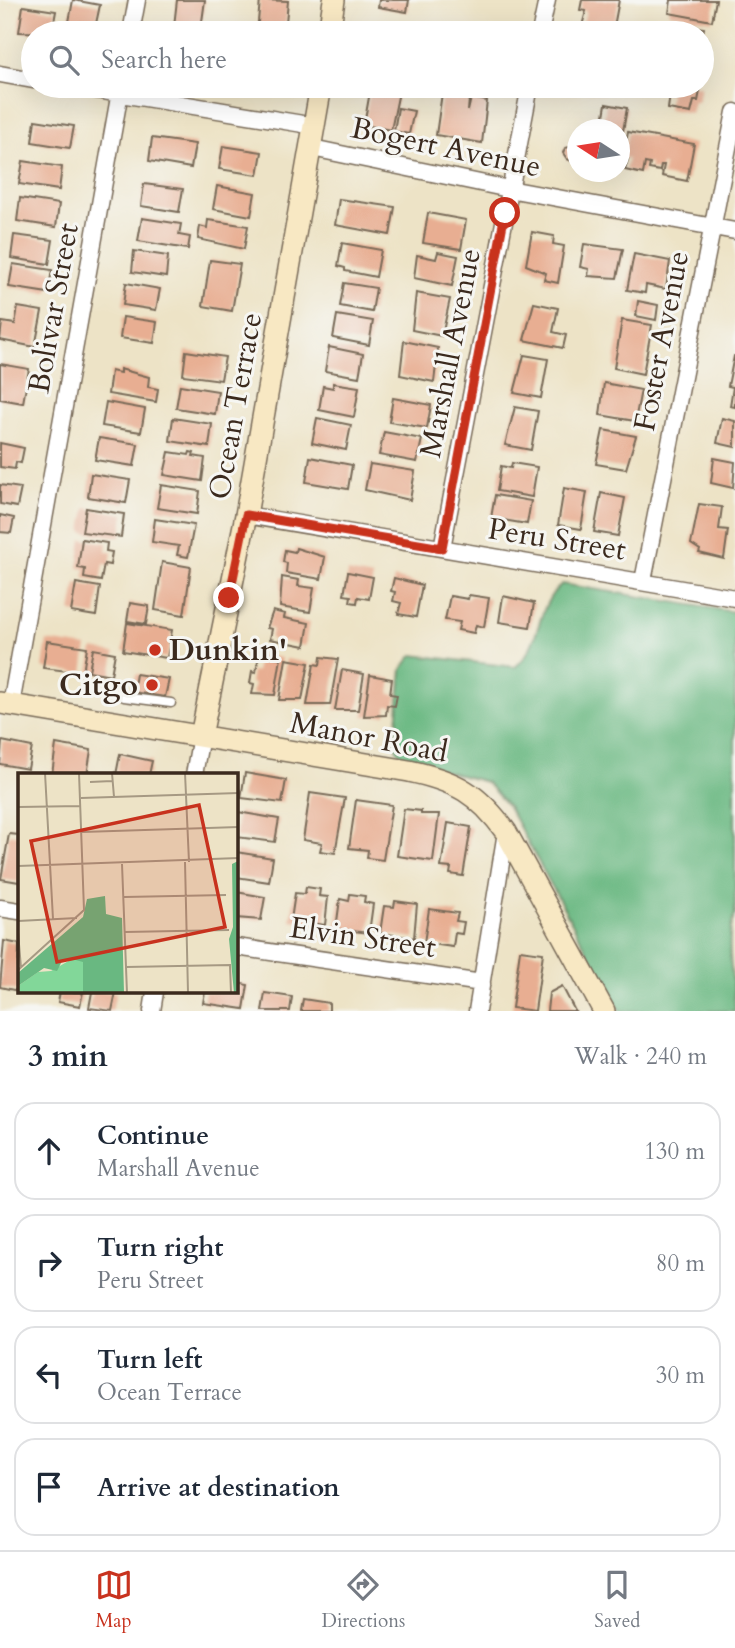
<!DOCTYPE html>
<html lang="en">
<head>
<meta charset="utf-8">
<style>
  body { margin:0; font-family:Cardo,serif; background:#f6f6f7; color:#1f2937 }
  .compass { position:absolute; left:567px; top:119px; width:63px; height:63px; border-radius:50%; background:#fff; box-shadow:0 7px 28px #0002; rotate:282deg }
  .stop { position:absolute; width:21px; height:21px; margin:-16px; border:5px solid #c8321e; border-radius:50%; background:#fff }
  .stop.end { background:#c8321e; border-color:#fff; box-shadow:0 2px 7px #0008 }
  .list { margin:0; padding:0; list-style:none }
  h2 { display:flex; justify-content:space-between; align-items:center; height:91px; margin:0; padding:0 28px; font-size:30px }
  h2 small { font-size:23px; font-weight:400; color:#747a83 }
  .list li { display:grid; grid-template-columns:46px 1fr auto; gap:21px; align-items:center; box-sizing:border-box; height:98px; margin:0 14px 14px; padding:0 14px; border:2px solid #e0e1e3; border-radius:21px }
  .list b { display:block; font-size:26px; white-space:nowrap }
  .list p { margin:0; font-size:23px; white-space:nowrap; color:#747a83 }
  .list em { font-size:23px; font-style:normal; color:#747a83 }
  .icon { flex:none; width:38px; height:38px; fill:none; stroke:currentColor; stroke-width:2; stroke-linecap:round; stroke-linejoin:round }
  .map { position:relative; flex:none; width:735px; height:1011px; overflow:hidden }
  .search { position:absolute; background:#fff; box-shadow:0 7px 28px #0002; left:21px; right:21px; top:21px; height:77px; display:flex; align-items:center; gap:18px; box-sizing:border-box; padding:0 24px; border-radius:38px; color:#747a83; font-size:26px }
  .sheet { height:539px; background:#fff }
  nav { display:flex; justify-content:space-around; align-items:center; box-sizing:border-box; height:98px; border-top:2px solid #e0e1e3; background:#fff; font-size:19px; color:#747a83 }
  nav a { display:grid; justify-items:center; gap:4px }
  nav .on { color:#c8321e }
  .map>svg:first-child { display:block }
</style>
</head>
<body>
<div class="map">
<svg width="735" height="1011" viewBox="0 0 735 1011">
  <rect width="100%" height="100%" fill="#f6f6f2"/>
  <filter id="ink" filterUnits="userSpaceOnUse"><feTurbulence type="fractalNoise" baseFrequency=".0143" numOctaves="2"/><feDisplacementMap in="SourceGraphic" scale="14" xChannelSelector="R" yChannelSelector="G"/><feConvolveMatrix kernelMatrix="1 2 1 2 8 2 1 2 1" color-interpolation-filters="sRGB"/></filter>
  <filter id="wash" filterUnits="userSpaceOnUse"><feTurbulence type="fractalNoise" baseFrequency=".00686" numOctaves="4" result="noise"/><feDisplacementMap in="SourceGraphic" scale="28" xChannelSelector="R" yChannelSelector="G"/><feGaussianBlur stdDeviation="1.57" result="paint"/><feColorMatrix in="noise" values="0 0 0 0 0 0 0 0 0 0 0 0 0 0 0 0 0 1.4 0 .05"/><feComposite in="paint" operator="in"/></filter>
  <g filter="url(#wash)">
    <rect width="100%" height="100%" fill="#ede3c6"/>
    <path fill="#69b881" stroke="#527150" stroke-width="2" d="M562,584L735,612V914C723,945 735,979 735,1011H620L508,806L486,782L404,760L395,746L402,669L413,655L515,667C542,647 535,605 562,584Z"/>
    <g id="blocks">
      <path fill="#e8ae92" d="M73,0L100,5L94,33H67Z
        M177,0H205L201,29L174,26Z
        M260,0L288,1L285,33H257Z
        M379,0H409L407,12L378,7Z
        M582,0H619L613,32L582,26L586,11L580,10Z
        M671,0H716L712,21L669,13Z
        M23,6L56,11L52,33L19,32Z
        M378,23L406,29L405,33H377Z
        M670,23L704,28L703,33H669Z
        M702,37L707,38L705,49L708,50L705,67H702Z
        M371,86L400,87L391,130L364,125Z
        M573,86H611L603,94L573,89Z
        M658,86H701L698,101H694L691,113L668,109L670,94L658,89Z
        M442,93L469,99L468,111L471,98L487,101L482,143L436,135Z
        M606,104L627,108L623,131L602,128Z
        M398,108L414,111L409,134L394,131Z
        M35,120L74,126L70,148L32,142Z
        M628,132L694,144L687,181L662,176L664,165H661L660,171L649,169L650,164L645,163L643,174L625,170L628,159L623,158Z
        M152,138L195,144L191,168L149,161Z
        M576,140H578V164L567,159L563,153L565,148L575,146Z
        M223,146L262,152L258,175L219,169Z
        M23,161L62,167L59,190L19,184Z
        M144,184L183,189L179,212L141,206Z
        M217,186L255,193L251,216L213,209Z
        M20,198L59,204L56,227L17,221Z
        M339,199L395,207L390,235L335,225Z
        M428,213L466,220L461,249L423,243Z
        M142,218L181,224L179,235L190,237L188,249L138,241Z
        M208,220L248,226L244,249L198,239L200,226L207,228Z
        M532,232L554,236L553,244L564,246L558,283L544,280L546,273L526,265Z
        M14,235L53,240L49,264L11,258Z
        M342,243L381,250L376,277L345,271V268L338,266Z
        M584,244L623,249L617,278L588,276L589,269L580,267Z
        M134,251L168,256L166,277L132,272Z
        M438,252L458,256L452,286L414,278L417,255L436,259Z
        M634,254L670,261L666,289L646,285L645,293L627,290Z
        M210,260L240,264L232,311L203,306Z
        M13,264L52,270L48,293L9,287Z
        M126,283L160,289L156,310L123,305Z
        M344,283L376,288L372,312L340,306Z
        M416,293L450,299L442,336L412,330Z
        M638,301L658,305L656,320L636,316Z
        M534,303L558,308L553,332L566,335L563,348L524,340Z
        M18,307L42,311L35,347L0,340L2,322L15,324Z
        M337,315L373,321L369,345L333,338Z
        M123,317L157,322L154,343L120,338Z
        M622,320L652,325L643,374L614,368Z
        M404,341L438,348L434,382L400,375Z
        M329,347L363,354L359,377L325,371Z
        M186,351L225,357L221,380L183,375Z
        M524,355L548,359L541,398L514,393Z
        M734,356H735V407L730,406L733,387L728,386Z
        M0,364L29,369L23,403L0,399Z
        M120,369L149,377L148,387L158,389L156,402L108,394L111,371L120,373Z
        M333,383L359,387L354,417L319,410L323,386L333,388Z
        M604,383L641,390L635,421L600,415Z
        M180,385L218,391L215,414L176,408Z
        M393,398L431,405L427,428L389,422Z
        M106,402L145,409L141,432L102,426Z
        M515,407L538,411L531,450L505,445Z
        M173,418L212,424L209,447L170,441Z
        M317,418L351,425L346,450L312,443Z
        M722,418L735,421V447L717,443Z
        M603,430L636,436L626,469L596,464Z
        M384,432L422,439L417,462L379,455Z
        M99,438L138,444L134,466L95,460Z
        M0,443L24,448L21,463L16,462L15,469L0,467Z
        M169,452L189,455L190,452L194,453L193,456L205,458L202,481L164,475Z
        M310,457L352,465L348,489L306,482Z
        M714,458L735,462L733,488L711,483Z
        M512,463L537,467L532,497L497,491L501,466L511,468Z
        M370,464L415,471L410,500L365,490Z
        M91,474L130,480L126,503L88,497Z
        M0,485L21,488L17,507L0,504Z
        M161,485L200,491L197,514L157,508Z
        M564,488L587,492L581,529L558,525Z
        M601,493L625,498L618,536L594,532Z
        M495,495L531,501L527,524L491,518Z
        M699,504L722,507L719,529L728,530L724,559L699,553L700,550L691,544Z
        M86,508L124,514L121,537L82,532Z
        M0,515L14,518L11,533L0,532Z
        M155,519L194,525L188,557L177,555L179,546L152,542Z
        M82,539L107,543L106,551L112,552L110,565L104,564L101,581L84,578L85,569L78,568Z
        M296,548L325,557L321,579L286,573L287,563L283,562L285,550L295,552Z
        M162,562L191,567L184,615L155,610Z
        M348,572L373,577L369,599L358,597L357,603L350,602L351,596L344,595Z
        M282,577L299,580L298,586L314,588L310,612L280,607Z
        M394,578L422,585L416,617L398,614L401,603L393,601L395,592L391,591Z
        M76,583L100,587L96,616L71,612Z
        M469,595L489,598L484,627L476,625L474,633L458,630L460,622L445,620L450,596L468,599Z
        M503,596L534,603L530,627L499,622Z
        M130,603L149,606L146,624L127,621Z
        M273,611L285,614L284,618L309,623L305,646L270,639L272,629L267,628Z
        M127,623L172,630L167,658L123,651Z
        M47,641L87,647L83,673L43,668Z
        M93,649L115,653L111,675L89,671Z
        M259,655L281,658L275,695L252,694L254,684L250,683L252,671L256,672Z
        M321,657L338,659L330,705H307L314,664L320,665Z
        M286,659L309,663L302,700H279Z
        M342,670L364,674L358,710H335Z
        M136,674L169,679L165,697L133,692Z
        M370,675L392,679L390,694L397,695L395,706L387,705L386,715L364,716Z
        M2,741L32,747L28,769L0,764Z
        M56,744L91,750L87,775H52Z
        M120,754L152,761L149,775H116Z
        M245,773L286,780L282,803L241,798Z
        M310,793L345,798L335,853L320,851L322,843L303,840Z
        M356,800L392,805L383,860L367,858L368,850L349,848Z
        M404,809L421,811V814H439L433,861L397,856Z
        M238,812L279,819L275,842L236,837Z
        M448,823L471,827L463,876L450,874L451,868L441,867Z
        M9,834L19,835V882L1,879Z
        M236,852L273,858L269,882L236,877Z
        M306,887L320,889L319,896L328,897L325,925L291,920L295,893L305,894Z
        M236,892L265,897L261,920L236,918Z
        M350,894L365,896L364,902L373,904L369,933L336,929L340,899L349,901Z
        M395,901L417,904L414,938L380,933L384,906L394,907Z
        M429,909L458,913L456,921L464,922L462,934L455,933L453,947L424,943Z
        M4,941L19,944L18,991L0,987Z
        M520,950L543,953L535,1011L512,1008Z
        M236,983L248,985L244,1009L203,1003L205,992H236Z
        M562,986L575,1011H547L549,993Z
        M60,992H83L80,1006L58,1002Z
        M92,992H116L112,1011L89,1008Z
        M265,993L292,997L290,1011H262Z
        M303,999L329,1003V1011H301Z"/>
    </g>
  </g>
  <g filter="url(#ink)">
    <use href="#blocks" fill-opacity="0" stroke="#796b59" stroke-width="2"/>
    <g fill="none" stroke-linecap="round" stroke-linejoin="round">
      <g stroke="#796b59" stroke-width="11">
        <path id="lane" d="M124,697L171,703"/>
      </g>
      <g stroke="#796b59" stroke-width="19">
        <path id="street" d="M131,33L137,0
          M540,33L547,0
          M0,74L33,80
          M72,86L315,126
          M312,148L509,189L735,231
          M246,515L735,598
          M442,548L530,86
          M643,581L735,112
          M11,705L121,86
          M194,775L201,736
          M0,908L19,911
          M236,947L482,983
          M152,1011L155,992
          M477,1011L506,832"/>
      </g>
      <g stroke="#796b59" stroke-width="24">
        <path id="secondary" d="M329,33L334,0
          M0,703L409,771C456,781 478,793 506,832L604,1011
          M201,736L246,515L321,86"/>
      </g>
      <use href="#lane" stroke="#fff" stroke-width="8"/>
      <use href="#street" stroke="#fff" stroke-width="16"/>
      <use href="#secondary" stroke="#f8e8c3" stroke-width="21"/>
    </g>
  </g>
  <g fill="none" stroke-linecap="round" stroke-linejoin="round" filter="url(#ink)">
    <path stroke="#c8321e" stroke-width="9" d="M229,598L246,515L442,548L505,213"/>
  </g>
  <g fill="#c8321e" stroke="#f6f6f2" stroke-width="2.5">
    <circle cx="155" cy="650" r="7"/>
    <circle cx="152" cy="685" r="7"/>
  </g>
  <g text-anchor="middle" stroke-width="6" stroke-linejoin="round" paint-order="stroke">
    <g font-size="30" fill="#3b2a1e" stroke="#f6f6f2">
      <text transform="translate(446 147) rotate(12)" y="10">Bogert Avenue</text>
      <text transform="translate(53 308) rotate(-80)" y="10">Bolivar Street</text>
      <text transform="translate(661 341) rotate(-79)" y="10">Foster Avenue</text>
      <text transform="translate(450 353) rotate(-79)" y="10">Marshall Avenue</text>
      <text transform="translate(235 406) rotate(-80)" y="10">Ocean Terrace</text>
      <text transform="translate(557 539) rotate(9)" y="10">Peru Street</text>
      <text transform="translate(369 737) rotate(11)" y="10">Manor Road</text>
      <text transform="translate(363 937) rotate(8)" y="10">Elvin Street</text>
    </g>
    <g font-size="30" font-weight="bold" fill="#3b2a1e" stroke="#f6f6f2" text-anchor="start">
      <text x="169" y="660">Dunkin'</text>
      <text x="138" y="695" text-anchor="end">Citgo</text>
    </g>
  </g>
  <g transform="translate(18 773)">
    <rect width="220" height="220" fill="#ede3c6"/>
    <path d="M71,144L66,220H0V213L20,199L33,198L54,186Z" fill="#82d799"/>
    <path d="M220,88L221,220H216L211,166L215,154L214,91ZM87,123L88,141L104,145L106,220H65V189L54,186L44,188L39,198L26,195L0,213V200L65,144L69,126Z" fill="#69b881"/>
    <path fill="none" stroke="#a69983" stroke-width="2" d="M27,0L35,146M94,0L96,24M167,0L171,89M72,9L94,8M63,25L221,20M0,34L63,33M64,59L221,54M167,89L170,220M104,91L109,220M0,93L221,85M106,124L208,122M0,148L59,145M0,159L3,195M107,159L211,157M108,194L212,192L213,220M0,197L66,137L61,0"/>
    <path fill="#c8321e" fill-opacity="0.15" stroke="#c8321e" stroke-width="3.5" d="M181,32L207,154L39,189L13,68Z"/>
    <rect width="220" height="220" fill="none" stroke="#3b2a1e" stroke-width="3.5"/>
  </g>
</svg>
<svg class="compass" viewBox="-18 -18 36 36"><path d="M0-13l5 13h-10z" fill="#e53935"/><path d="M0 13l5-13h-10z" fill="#747a83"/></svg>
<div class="stop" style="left:505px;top:213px"></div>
<div class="stop end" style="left:229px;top:598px"></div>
<div class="search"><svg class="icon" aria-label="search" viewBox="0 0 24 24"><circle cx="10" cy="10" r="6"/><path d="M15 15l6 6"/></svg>Search here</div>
</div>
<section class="sheet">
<h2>3 min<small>Walk · 240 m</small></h2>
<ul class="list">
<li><svg class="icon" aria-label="ahead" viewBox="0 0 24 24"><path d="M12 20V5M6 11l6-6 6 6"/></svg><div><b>Continue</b><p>Marshall Avenue</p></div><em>130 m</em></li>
<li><svg class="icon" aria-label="right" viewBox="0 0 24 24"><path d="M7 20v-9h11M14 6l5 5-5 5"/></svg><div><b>Turn right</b><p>Peru Street</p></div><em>80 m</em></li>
<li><svg class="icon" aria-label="left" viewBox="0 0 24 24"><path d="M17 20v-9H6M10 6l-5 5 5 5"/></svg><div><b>Turn left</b><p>Ocean Terrace</p></div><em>30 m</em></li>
<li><svg class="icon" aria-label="arrive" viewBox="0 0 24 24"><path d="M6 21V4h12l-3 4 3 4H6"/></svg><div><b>Arrive at destination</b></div></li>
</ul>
</section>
<nav>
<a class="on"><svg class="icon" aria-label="map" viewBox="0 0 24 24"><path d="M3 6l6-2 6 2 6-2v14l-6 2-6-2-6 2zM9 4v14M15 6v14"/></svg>Map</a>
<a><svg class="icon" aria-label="directions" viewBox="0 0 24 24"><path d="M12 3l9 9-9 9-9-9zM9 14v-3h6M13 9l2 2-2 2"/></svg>Directions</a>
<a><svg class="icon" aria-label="saved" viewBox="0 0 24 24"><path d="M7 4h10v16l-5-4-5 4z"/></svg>Saved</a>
</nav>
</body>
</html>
